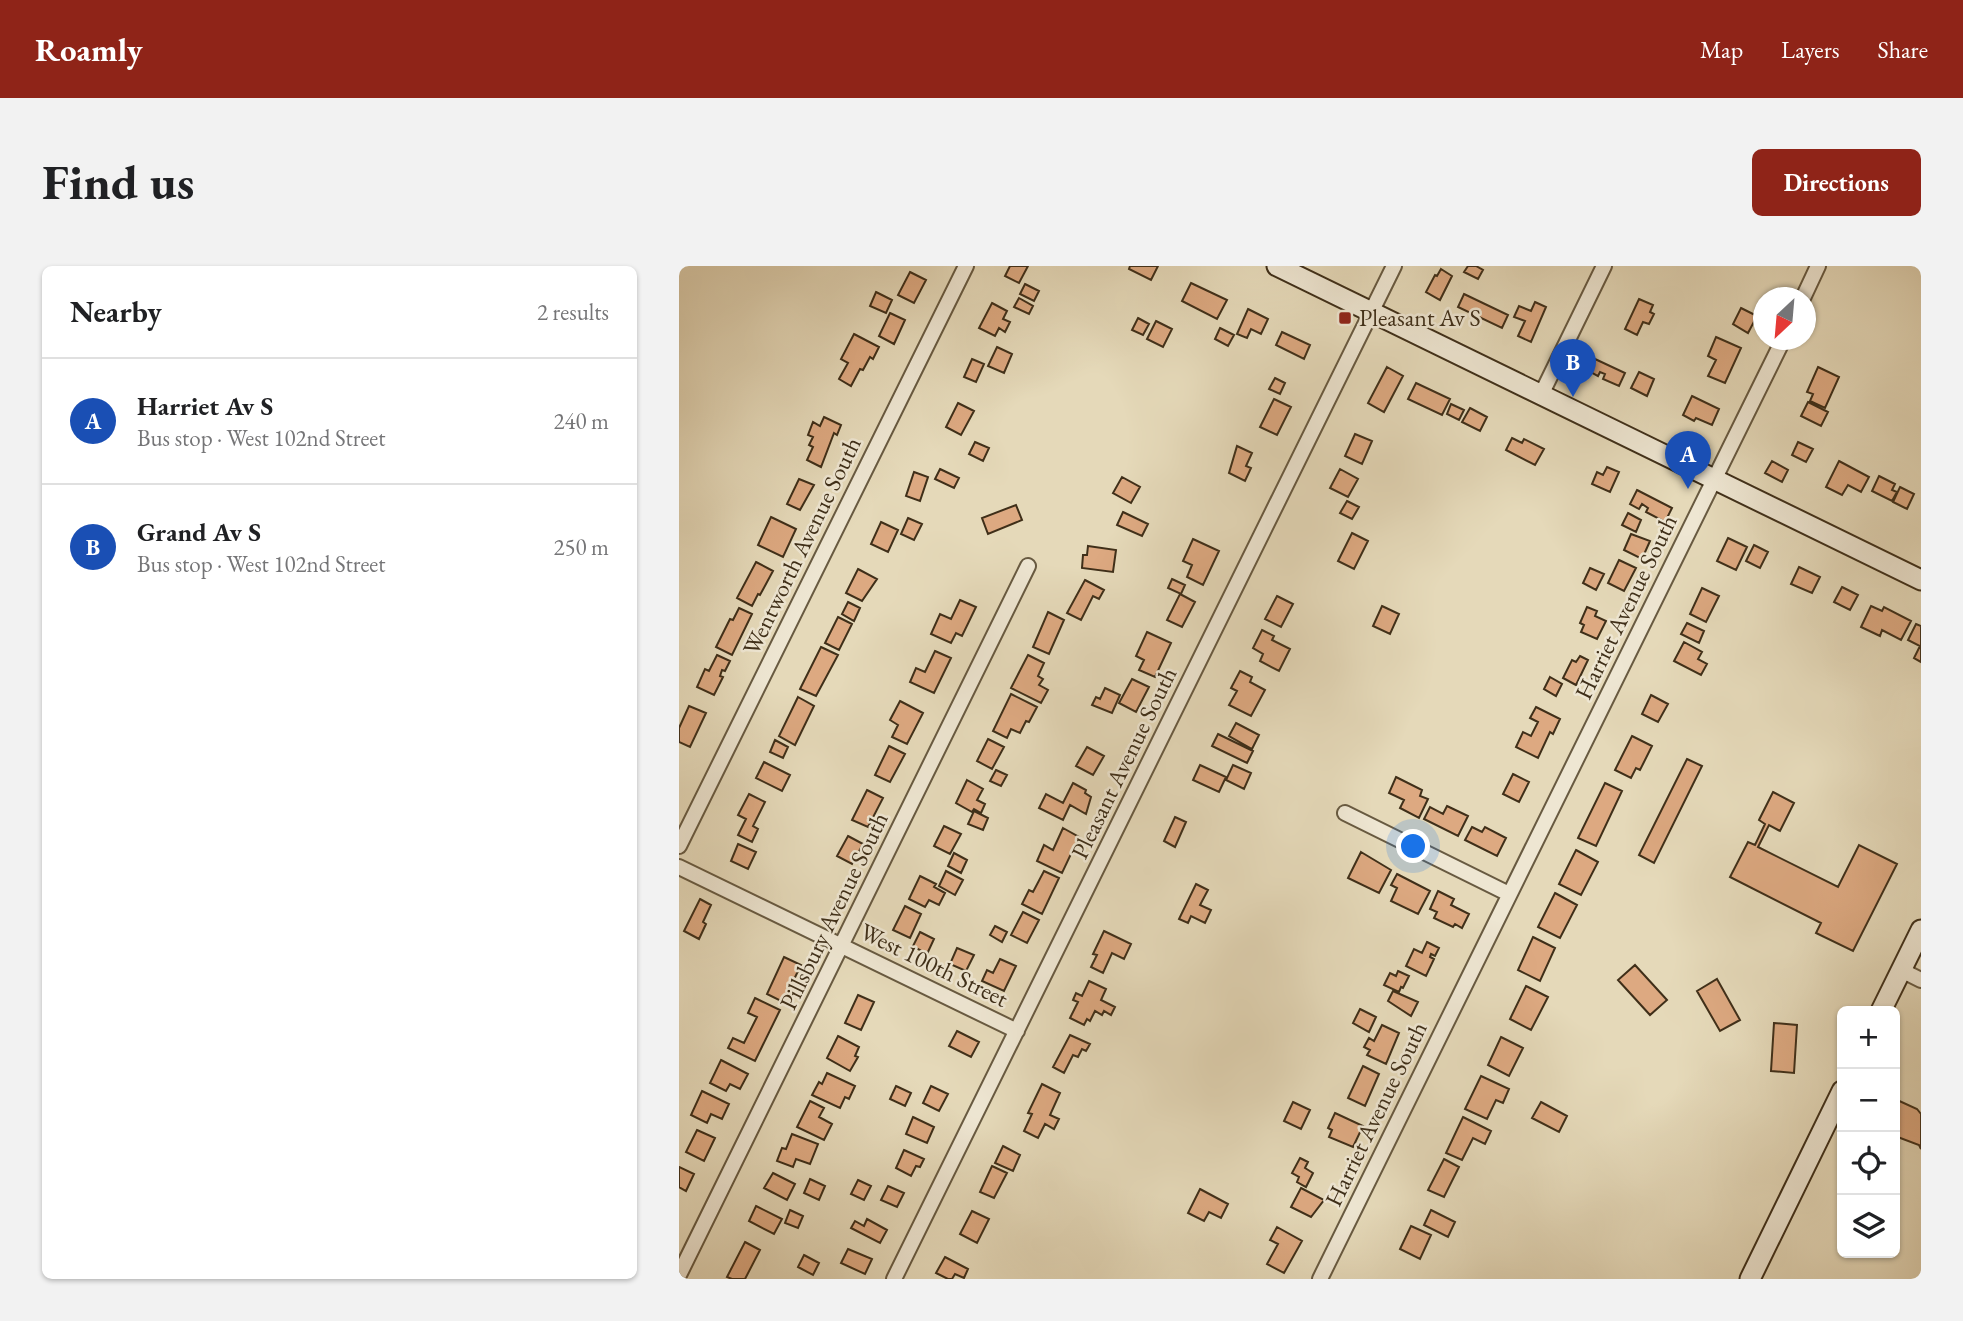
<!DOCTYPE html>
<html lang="en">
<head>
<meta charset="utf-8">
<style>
  body { margin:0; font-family:"EB Garamond",serif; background:#f2f2f2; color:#202124 }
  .controls { position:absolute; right:21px; bottom:21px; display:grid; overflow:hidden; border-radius:10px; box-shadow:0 2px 5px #0004 }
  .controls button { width:63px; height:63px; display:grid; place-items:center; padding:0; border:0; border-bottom:2px solid #e0e0e0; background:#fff; color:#202124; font:35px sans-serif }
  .compass { position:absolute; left:1074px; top:21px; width:63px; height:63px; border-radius:50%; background:#fff; box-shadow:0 2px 5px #0004; rotate:206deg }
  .you { position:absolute; left:735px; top:581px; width:24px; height:24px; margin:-18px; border:5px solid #fff; border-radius:50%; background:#1a73e8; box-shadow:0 0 0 10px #1a73e833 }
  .badge { display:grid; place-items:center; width:46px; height:46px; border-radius:50%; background:#8f2418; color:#fff; font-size:23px; font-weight:700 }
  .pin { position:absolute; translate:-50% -58px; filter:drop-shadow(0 2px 4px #0008) }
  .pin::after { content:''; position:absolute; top:37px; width:24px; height:21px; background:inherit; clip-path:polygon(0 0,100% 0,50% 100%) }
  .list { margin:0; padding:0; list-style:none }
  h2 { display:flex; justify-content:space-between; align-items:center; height:91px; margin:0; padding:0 28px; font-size:30px }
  h2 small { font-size:23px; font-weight:400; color:#757577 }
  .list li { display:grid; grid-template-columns:46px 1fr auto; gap:21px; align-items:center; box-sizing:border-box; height:126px; padding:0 28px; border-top:2px solid #e0e0e0 }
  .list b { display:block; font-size:26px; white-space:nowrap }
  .list p { margin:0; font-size:23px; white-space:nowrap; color:#757577 }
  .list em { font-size:23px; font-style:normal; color:#757577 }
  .icon { flex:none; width:38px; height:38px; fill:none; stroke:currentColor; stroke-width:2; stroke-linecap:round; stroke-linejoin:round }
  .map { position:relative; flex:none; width:1242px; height:1013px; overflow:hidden; border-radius:10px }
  header { display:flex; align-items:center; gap:42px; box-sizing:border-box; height:98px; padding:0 35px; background:#8f2418; color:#fff }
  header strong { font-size:33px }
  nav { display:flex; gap:38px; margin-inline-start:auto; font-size:24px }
  .intro { display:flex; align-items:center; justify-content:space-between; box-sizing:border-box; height:168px; padding:0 42px }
  h1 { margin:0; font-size:49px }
  .button { padding:18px 32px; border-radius:10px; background:#8f2418; color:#fff; font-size:24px; font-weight:700 }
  main { display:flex; gap:42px; padding:0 42px }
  aside { flex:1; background:#fff; border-radius:10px; box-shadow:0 2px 5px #0004 }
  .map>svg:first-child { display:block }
</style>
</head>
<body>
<header>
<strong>Roamly</strong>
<nav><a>Map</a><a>Layers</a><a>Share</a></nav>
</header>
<div class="intro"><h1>Find us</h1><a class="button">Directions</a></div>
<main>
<aside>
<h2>Nearby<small>2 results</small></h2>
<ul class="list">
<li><span class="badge" style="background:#1a4fb4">A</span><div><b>Harriet Av S</b><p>Bus stop · West 102nd Street</p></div><em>240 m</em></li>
<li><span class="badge" style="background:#1a4fb4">B</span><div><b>Grand Av S</b><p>Bus stop · West 102nd Street</p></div><em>250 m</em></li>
</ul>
</aside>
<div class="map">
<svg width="1242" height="1013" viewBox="0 0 1242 1013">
  <rect width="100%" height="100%" fill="#e5d9b9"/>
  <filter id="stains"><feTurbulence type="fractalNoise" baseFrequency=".00286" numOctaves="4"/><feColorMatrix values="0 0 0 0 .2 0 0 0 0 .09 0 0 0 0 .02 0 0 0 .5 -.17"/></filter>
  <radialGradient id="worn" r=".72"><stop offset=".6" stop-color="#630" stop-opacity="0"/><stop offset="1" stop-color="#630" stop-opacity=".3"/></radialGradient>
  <path fill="#dda981" stroke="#3f2f19" stroke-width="2" d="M331,0H349L340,17L326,10Z
    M451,0H479L472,14L450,3Z
    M789,0H797L804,4L799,13L785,6Z
    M762,3L773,10L761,34L747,26L756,9L758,10Z
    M231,6L247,14L235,37L219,29Z
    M512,17L548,34L538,53L503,35Z
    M346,18L360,25L355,35L341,28Z
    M197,26L213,34L207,47L191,40Z
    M785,28L829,49L823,62L779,41Z
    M340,32L354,40L350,48L335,41Z
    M960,33L974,39L971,46L975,48L970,58L964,56L958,69L946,63Z
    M856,36L867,41L852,76L839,70L846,55L835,51L840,40L852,45Z
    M313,37L328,45L324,53L331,56L326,66L320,62L316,70L300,62Z
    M1062,42L1078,50L1069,67L1054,58Z
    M569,43L589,53L582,68L572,63L568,72L558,68Z
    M211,47L226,54L215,78L200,70Z
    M459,52L470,58L464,69L453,64Z
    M477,55L493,63L484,81L468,73Z
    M541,62L555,69L549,80L536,73Z
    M603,66L631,79L625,93L597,79Z
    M175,68L200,81L194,93L191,91L184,104L181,103L172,120L160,113L169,97L162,93Z
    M1037,71L1062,82L1046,117L1029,110L1037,94L1029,90Z
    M318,81L333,88L325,107L309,100Z
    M293,93L305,98L297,116L285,111Z
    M916,93L946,107L940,120L924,113L926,108L921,106L919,110L910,105Z
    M708,101L724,110L705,146L689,137Z
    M1139,101L1160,111L1146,142L1131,135L1134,128L1128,126Z
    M960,106L975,113L968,130L952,122Z
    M596,112L606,117L601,128L590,123Z
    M737,117L771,133L763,149L729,133Z
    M1013,130L1040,143L1033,159L1017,152L1015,155L1004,149Z
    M595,133L612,141L598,169L581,161Z
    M1129,136L1149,146L1142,160L1122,150Z
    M279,137L295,145L282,169L267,161Z
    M772,138L785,144L780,154L768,148Z
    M791,142L808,151L801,165L783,156Z
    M145,151L162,159L158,169L155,167L142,201L128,194L134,181L130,179L134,171L129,169L134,156L141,160Z
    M676,168L693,175L683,198L666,190Z
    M833,172L843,177L845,173L865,183L856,199L827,184Z
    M296,176L310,182L304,195L290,188Z
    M1119,176L1134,183L1127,196L1113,189Z
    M558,180L573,187L567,200L572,202L566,215L550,207Z
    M1093,195L1109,204L1103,216L1086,207Z
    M1160,195L1190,211L1182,226L1169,219L1163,229L1147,221Z
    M928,201L940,206L931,226L913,218L918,206L924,209Z
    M261,203L280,212L275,222L256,213Z
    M661,203L679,213L669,231L651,222Z
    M235,206L249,211L241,235L227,230Z
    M1200,210L1216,218L1213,224L1218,226L1213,235L1193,225Z
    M443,211L461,221L452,237L434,227Z
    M120,213L135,219L121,244L108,238Z
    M1221,221L1235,228L1228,243L1214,236Z
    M958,224L993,242L986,256L967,246L969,242L963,238L960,243L951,238Z
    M668,235L680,241L673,253L661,247Z
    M337,239L343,254L309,268L303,252Z
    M444,246L469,258L463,270L438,259Z
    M949,247L962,254L957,266L943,259Z
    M92,251L117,263L104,291L79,279Z
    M229,252L243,258L235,274L222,268Z
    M202,256L219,264L209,286L192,278Z
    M673,267L689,275L675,303L659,295Z
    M952,268L971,275L963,293L945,284Z
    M1049,272L1068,281L1057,304L1038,295Z
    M514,273L540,285L524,319L508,311L513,299L504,295Z
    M1075,279L1089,286L1081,302L1067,295Z
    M409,280L437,284L434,306L403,302L404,289H408Z
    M940,294L957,302L945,325L929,317Z
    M77,296L94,305L81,329L79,328L73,340L58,332Z
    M1120,301L1141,311L1133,327L1112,318Z
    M911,302L925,308L917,324L904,317Z
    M179,303L198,313L183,335L167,327Z
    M493,313L506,319L502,328L489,322Z
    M406,314L425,324L420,333L414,330L402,354L388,347Z
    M1163,321L1179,329L1171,344L1155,336Z
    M1023,322L1040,330L1027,356L1011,348Z
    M501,328L516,336L503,361L488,354Z
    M598,330L614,338L602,361L586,353Z
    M281,334L297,341L283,370L277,367L272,377L252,368L261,348L272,353Z
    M169,336L181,342L175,355L163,348Z
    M703,340L720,348L711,368L694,360Z
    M1192,340L1203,345L1205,341L1232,355L1222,374L1203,364L1201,370L1182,361Z
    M908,341L918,345L916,350L927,355L918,373L902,366L905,359L901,357Z
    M60,342L73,348L53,389L37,381L51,353L54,354Z
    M369,346L385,354L370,388L354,381Z
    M159,351L173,358L160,384L146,377Z
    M1008,357L1025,365L1020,377L1002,368Z
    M1237,358L1242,360V396L1235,392L1241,380L1229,374Z
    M583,364L595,370L593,374L611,383L600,405L581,395L584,388L574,382Z
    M468,366L492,377L476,411L460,404L465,394L457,390Z
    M1005,376L1023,386L1019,393L1028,398L1022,409L995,395Z
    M142,381L159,389L137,430L121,423Z
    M256,385L272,392L255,427L231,416L237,402L246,406Z
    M38,389L51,395L46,405L43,404L41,410L44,411L35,429L18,421L26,403L30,405Z
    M349,389L365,397L359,410L364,413L360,419L369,424L362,437L332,422Z
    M901,390L909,394L897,419L884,412L893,394L897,396Z
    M561,405L573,411L571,416L586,424L572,450L550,439L558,425L552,422Z
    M871,411L883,418L877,430L865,423Z
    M453,413L470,421L457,446L440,437Z
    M426,422L441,429L433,447L413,439L417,431L421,433Z
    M332,428L358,441L350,456L347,455L341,467L332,463L328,472L314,465Z
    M972,429L989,438L979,456L963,448Z
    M119,431L135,440L116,479L100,470Z
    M221,435L244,447L228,478L213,471L219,459L211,454Z
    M10,440L27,447L11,481L0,476V462Z
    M857,441L881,453L874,468L871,466L859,492L837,481L844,466L852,470L859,456L851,452Z
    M557,457L580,469L573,483L550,470Z
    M539,468L574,485L568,497L533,480Z
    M953,470L973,480L961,504L957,502L952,512L936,504Z
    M309,473L325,481L313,503L298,495Z
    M96,474L109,481L104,492L91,486Z
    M210,480L226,488L211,516L196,509Z
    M408,481L425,490L414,509L397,500Z
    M1008,493L1023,500L975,597L960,589Z
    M85,496L111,509L103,525L77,512Z
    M521,499L547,511L540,526L514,514Z
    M554,499L572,507L565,523L547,514Z
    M317,504L328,509L322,520L311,515Z
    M834,508L850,516L840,536L824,528Z
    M717,511L743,524L741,530L749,533L740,552L721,542L725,534L710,527Z
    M288,514L304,523L298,534L306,538L302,547L295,543L293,546L277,537Z
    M394,517L407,524L406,527L412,531L407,548L391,539L384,554L360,542L367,528L384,537Z
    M926,517L943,525L917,580L899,572Z
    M188,524L204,532L189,561L173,554Z
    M1094,526L1115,537L1101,565L1090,559L1079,581L1159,621L1180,579L1218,598L1174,685L1137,667L1142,657L1051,611L1069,576L1076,579L1086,558L1080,554Z
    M70,528L86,536L74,560L79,563L73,576L59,569L67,553L59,549Z
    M768,540L789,550L779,570L745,553L751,541L764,548Z
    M295,545L309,552L304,564L289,558Z
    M496,551L507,556L496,581L485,575Z
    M265,560L282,568L271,588L255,580Z
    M793,561L803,566L806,561L827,572L818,590L786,574Z
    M384,562L400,571L383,607L358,595L365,579L374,584Z
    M169,570L184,578L173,598L158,590Z
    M59,578L77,586L69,603L52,595Z
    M897,584L919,596L902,629L880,618Z
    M682,586L712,604L700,627L669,612Z
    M275,587L288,594L282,607L269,600Z
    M267,605L284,614L276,629L260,620Z
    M365,605L380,612L363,648L343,638L350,624L354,626Z
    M718,608L751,625L739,648L712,635L718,622L712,619Z
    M241,610L257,618L255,621L266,627L260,639L250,634L246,641L230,633Z
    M517,618L529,624L521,639L532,644L526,657L512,650L509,657L500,653Z
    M759,625L775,633L772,639L790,648L783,662L776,658L774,661L755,652L758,646L751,643Z
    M876,627L898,639L881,672L859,661Z
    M21,633L32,639L24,656L27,658L20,673L5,665Z
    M226,640L242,648L231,672L214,664Z
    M344,646L360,654L348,677L332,669Z
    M316,660L328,666L323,676L311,669Z
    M425,665L452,678L445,693L433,687L424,707L412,701L418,689L414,688Z
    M241,666L255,673L248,688L234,680Z
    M854,671L876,682L861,715L839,704Z
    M748,676L760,682L756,690L752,688L751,691L755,693L747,710L727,700L735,683L743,687Z
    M278,682L295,689L287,705L271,698Z
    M105,691L122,699L104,736L88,728Z
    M321,693L337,700L325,725L303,715L308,704L314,707Z
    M956,699L988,734L971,749L939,714Z
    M719,705L730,710L724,722L722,721L720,726L705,719L711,707L717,710Z
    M1038,713L1061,754L1041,765L1018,725Z
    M410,715L427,723L422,734L436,741L432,749L425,745L423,749L416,745L411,755L408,753L405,759L391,752L399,736L394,734L397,727L403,730Z
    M847,720L869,731L852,764L831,753Z
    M714,725L739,736L732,750L709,735Z
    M179,729L195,736L182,764L166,757Z
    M76,732L101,744L76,795L49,782L54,772L65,777L78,751L69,747Z
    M681,743L697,751L690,766L674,757Z
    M1095,757L1118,759L1115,807L1092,805Z
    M703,759L720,767L707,798L688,789L691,784L685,781L690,772L695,775Z
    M278,765L300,776L292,791L270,780Z
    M391,769L411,778L407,785L403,783L399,791L394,789L385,807L374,801Z
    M159,770L180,781L176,790L179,791L171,805L148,792Z
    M822,771L844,782L830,810L809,799Z
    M42,794L69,808L61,823L51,818L47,825L31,817Z
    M684,800L700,808L686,840L669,832Z
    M148,807L176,820L170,833L166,831L161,842L133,829L140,816L143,818Z
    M802,810L830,823L824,837L817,834L808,853L786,843Z
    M363,818L381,827L371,849L380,853L375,863L366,858L359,872L345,865L353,848L349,847Z
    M217,820L232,827L226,840L211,833Z
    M252,820L269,828L260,845L244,837Z
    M23,825L50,838L43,853L32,848L28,857L12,849Z
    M1216,833L1238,843L1242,848V883L1240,879L1216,870Z
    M131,835L145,842L140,851L153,858L145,874L118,861Z
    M614,836L631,844L622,863L605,855Z
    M862,836L888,850L880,866L853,852Z
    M656,847L684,860L674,881L650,871L653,864L649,862Z
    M234,851L255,861L248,877L227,868Z
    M784,851L812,865L806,878L794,872L783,894L767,887Z
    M18,864L36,872L25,895L7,886Z
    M113,868L139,878L131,898L117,893L114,901L98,895L103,882L107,883Z
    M324,880L341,889L334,905L316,897Z
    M225,884L245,893L241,901L237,900L232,910L217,902Z
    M621,892L629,896L626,902L634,907L627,921L618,916L620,911L613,907Z
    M765,893L780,901L765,931L749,924Z
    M313,900L328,907L315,932L301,926Z
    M0,901L15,908L7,925L0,921Z
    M94,907L116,918L108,934L85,922Z
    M131,913L146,920L140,934L125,927Z
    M179,914L192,920L185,934L172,928Z
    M209,920L225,927L218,941L202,934Z
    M622,922L645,934L632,951L612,941Z
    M521,923L549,938L542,952L530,946L525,955L509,947Z
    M77,940L103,953L95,968L70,955Z
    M111,944L124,950L119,962L106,957Z
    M752,944L776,956L769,971L745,959Z
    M293,945L310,953L298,977L281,968Z
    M188,953L208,964L201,977L172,962L176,955L185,960Z
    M732,960L752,969L741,993L721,983Z
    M598,961L623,975L605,1007L588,998L599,978L591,974Z
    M66,976L81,984L66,1013H53L48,1011Z
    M169,983L193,993L186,1008L162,997Z
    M125,989L140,997L134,1009L119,1001Z
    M266,991L289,1003L285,1012L276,1008L273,1013H269L257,1007Z"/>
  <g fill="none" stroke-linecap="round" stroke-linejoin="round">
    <g stroke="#685a41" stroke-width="18">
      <path id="street" d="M1124,32L1139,0
        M862,129L925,0
        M666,547L830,628
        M0,580L287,0
        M0,601L338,765
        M1222,704L1242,714
        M0,1009L349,300
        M215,1013L715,0
        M641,1013L1104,74"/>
    </g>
    <g stroke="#3f2f19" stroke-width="23">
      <path id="secondary" d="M598,0L1242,314
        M1202,745L1242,664
        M1071,1013L1163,825"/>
    </g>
    <use href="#street" stroke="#eee6d2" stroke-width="14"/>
    <use href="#secondary" stroke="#eee6d2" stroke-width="19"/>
  </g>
  <rect fill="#8f2418" stroke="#eee6d2" stroke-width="2.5" x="659" y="45" width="14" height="14" rx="3.5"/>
  <g text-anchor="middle" stroke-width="5" stroke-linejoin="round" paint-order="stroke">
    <g font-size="24" fill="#3f2f19" stroke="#eee6d2" text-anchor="start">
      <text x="680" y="60">Pleasant Av S</text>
    </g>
    <g font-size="24" fill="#3f2f19" stroke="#eee6d2">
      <text transform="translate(123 280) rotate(-64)" y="8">Wentworth Avenue South</text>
      <text transform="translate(947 341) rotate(-64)" y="8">Harriet Avenue South</text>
      <text transform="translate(445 497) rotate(-64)" y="8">Pleasant Avenue South</text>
      <text transform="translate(155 645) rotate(-64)" y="8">Pillsbury Avenue South</text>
      <text transform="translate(255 699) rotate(26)" y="8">West 100th Street</text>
      <text transform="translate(697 848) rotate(-64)" y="8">Harriet Avenue South</text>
    </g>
  </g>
  <rect width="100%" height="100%" filter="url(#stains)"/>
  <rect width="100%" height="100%" fill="url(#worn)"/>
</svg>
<div class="controls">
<button>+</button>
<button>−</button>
<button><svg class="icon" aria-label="locate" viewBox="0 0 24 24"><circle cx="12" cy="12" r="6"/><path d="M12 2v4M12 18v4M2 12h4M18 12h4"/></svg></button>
<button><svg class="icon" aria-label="layers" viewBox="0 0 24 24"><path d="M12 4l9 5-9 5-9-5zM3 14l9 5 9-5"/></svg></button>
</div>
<svg class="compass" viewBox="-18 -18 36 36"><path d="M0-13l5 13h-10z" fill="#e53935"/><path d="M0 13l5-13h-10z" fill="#757577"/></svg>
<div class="you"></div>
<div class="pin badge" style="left:1009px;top:223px;background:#1a4fb4">A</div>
<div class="pin badge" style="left:894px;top:131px;background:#1a4fb4">B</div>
</div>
</main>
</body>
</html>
